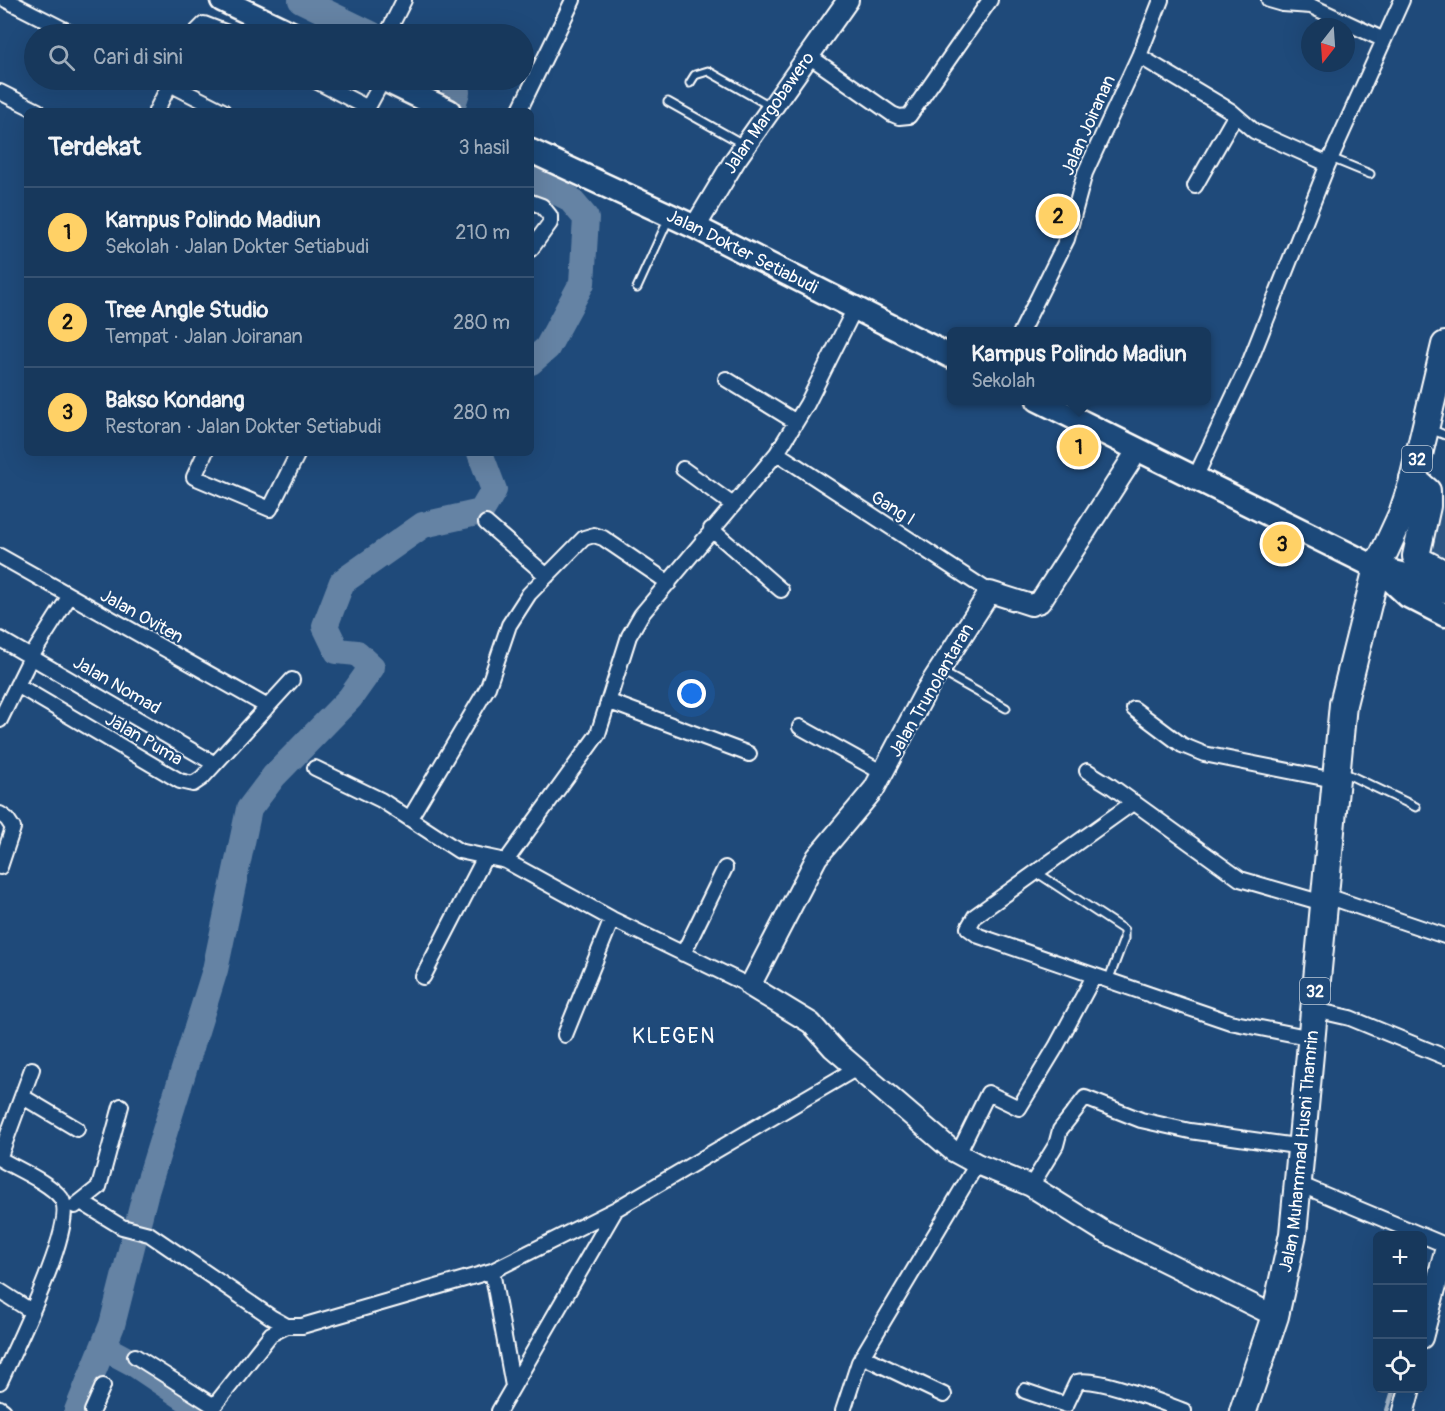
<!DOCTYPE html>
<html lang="id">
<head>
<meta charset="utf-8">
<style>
  body { margin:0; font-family:Pangolin,sans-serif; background:#203f62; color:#f1f3f6 }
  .controls { position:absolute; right:18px; bottom:18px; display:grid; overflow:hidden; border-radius:9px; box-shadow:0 6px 24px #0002 }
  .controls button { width:54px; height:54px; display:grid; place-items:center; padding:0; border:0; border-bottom:2px solid #365272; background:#17385c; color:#f1f3f6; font:30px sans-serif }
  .compass { position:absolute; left:1301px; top:18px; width:54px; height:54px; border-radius:50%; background:#17385c; box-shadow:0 6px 24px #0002; rotate:197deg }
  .you { position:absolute; left:692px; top:694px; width:21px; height:21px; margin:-15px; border:4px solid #fff; border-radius:50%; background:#1a73e8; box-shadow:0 0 0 9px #1a73e833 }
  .badge { display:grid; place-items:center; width:39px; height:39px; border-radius:50%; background:#ffd166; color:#111; font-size:20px; font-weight:700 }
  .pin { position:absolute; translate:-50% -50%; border:3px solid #fff; box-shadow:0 2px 6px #0006 }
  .popup { position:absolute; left:947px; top:327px; width:264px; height:78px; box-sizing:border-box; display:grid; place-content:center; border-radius:9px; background:#17385c; filter:drop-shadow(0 2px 4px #0005); font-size:20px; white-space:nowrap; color:#9eacbb }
  .popup b { font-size:22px; color:#f1f3f6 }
  .popup::after { content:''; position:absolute; left:50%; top:100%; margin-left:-12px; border:12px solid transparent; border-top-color:#17385c }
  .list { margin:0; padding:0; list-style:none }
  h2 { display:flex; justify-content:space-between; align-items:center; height:78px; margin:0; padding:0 24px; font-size:26px }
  h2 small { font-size:20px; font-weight:400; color:#9eacbb }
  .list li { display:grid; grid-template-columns:39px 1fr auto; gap:18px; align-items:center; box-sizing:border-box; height:90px; padding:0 24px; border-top:2px solid #365272 }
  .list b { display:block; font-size:22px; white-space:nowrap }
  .list p { margin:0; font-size:20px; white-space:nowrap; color:#9eacbb }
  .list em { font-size:20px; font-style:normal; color:#9eacbb }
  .icon { flex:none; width:33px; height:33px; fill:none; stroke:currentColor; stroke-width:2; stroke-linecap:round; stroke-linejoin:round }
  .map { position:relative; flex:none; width:1445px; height:1411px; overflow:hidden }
  .search { position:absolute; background:#17385c; box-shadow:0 6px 24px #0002; left:24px; top:24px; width:510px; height:66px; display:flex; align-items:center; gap:15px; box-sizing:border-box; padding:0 21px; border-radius:33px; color:#9eacbb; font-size:22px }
  .panel { position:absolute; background:#17385c; box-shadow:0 6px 24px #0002; left:24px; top:108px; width:510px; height:348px; border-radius:9px }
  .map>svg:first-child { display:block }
</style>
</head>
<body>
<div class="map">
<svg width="1445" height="1411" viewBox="0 0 1445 1411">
  <rect width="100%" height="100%" fill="#1f4a7a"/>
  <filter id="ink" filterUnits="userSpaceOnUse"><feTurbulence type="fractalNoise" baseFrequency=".0167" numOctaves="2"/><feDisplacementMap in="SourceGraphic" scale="12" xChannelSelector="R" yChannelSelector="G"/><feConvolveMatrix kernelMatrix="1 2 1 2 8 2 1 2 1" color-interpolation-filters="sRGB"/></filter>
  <g filter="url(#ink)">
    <path fill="#2e5683" d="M1438,495L1445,497V568L1428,561Z"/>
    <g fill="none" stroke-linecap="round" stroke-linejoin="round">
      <path stroke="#a3b5c8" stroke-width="4.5" d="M1422,1294L1432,1262
        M1387,1411L1394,1388"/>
      <path stroke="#6583a4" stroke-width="26" d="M301,0L371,34
        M450,80L457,92L451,111
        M531,179L569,198L586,218L582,283L547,348L531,362
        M103,1347L133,1363L204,1411
        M77,1411L112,1325L145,1195L215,970L249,809L274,776L350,698L372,667L357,653L337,651L325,626L342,582L423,525L481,512L494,490L480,453"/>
      <g stroke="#fff" stroke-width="11">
        <path id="lane" d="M690,83L695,75L708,71L770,106
          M668,102L743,144
          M1331,158L1370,174
          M637,288L669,218
          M1430,429L1445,435
          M942,672L1006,708
          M1343,772L1416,807
          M1036,872L1124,930V939L1108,981"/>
      </g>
      <g stroke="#fff" stroke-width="18">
        <path id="street" d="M6,0L73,34
          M1269,0L1283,4L1311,6L1384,40
          M194,34L204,24L230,34
          M387,34L404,0
          M809,56L892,114L899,117L909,116L990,0
          M1139,56L1231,111L1254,131L1328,164
          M162,80L223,111
          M314,80L368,108
          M0,92L38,111
          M156,111L172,80
          M366,111L383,80
          M519,111L573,0
          M1195,186L1235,116
          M531,202L542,206L550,216V223L531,249
          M1021,332L1067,239L1085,173L1139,56L1161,0
          M726,379L796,422
          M205,453L194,477L270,509L298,453
          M777,453L990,592
          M683,469L733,505
          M1194,480L1250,361L1328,164L1402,0
          M486,523L547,576
          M711,529L781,590
          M0,556L268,707
          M0,639L215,764
          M17,685L180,781L193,784L202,778L292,680
          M610,702L749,754
          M1134,709L1182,745L1204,754L1334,780
          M0,720L31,657L69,597
          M800,727L883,773
          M315,768L381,800L459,851L506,861L612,919L750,986
          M1087,771L1111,786L1240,879L1323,903
          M1134,802L975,916L968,928L979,936L1230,1022L1312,1038
          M0,814L7,819L13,828L0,867
          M410,818L488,687L509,625L529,594L584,538L594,535L603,538L669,583
          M506,861L598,734L629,636L641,615L777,453L807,404L855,308
          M1324,895L1445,936
          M683,954L725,868
          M423,977L485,857
          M1315,1010L1350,1018L1445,1057
          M565,1035L612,919
          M23,1097L77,1129
          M958,1154L988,1093L1019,1108L1056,1047L1094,976
          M0,1156L32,1069
          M0,1159C17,1169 50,1183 61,1198C79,1222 13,1352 0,1382
          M1299,1184L1445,1245
          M1031,1186L1056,1145L1060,1130L1085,1098L1141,1120L1190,1131L1303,1147
          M81,1202L122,1227L149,1234L271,1317L287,1326H302L492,1271L616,1209L857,1068
          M75,1206L99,1187L121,1106
          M492,1271L513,1386
          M0,1291L31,1311
          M135,1356L214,1406L271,1334L287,1326
          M862,1356L944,1395
          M1025,1391L1066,1405L1077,1382C1097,1376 1163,1403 1184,1411
          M0,1408L4,1411
          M92,1411L103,1386
          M499,1411L616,1209
          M843,1411L859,1362L977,1164"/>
      </g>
      <g stroke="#fff" stroke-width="24">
        <g id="secondary">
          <path id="s1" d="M695,227L735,160L848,0"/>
          <path d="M1137,451L1040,602L1031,605L990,592L926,691L874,789L817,857L750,986L811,1023L833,1048L953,1151L977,1164L1031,1186L1103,1231L1275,1316"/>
          <path d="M1422,1338L1445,1251"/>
          <path d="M1404,1411L1410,1388"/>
        </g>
      </g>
      <g stroke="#fff" stroke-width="27">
        <g id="primary">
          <path d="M222,0L293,34"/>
          <path d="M385,80L449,111"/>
          <path id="s2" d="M531,151L695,227L952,357"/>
          <path d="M1038,400L1377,568L1418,578L1445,591"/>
          <path d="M1380,570L1408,596L1445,615"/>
        </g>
      </g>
      <g stroke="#fff" stroke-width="30">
        <g id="highway">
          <path d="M1413,479L1427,491V506L1416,556L1422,562L1445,574"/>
          <path id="s3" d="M1243,1411L1275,1316L1293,1234L1343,704L1377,568L1402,514L1412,484L1445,345"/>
        </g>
      </g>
      <use href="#lane" stroke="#1f4a7a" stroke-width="7"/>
      <use href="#street" stroke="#1f4a7a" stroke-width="14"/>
      <use href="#secondary" stroke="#1f4a7a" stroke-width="20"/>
      <use href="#primary" stroke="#1f4a7a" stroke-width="22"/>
      <use href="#highway" stroke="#1f4a7a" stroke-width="26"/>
    </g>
  </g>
  <g text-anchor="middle" stroke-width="4.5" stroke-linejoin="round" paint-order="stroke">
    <g fill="#1f4a7a" stroke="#bcc9d7" stroke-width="1.5">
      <rect x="1402" y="446" width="30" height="26" rx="4.5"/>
      <rect x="1300" y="978" width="30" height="26" rx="4.5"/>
    </g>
    <g font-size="16" font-weight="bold" fill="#fff">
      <text x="1417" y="465">32</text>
      <text x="1315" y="997">32</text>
    </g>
    <g font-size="18" fill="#fff" stroke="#1f4a7a">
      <text dy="6" stroke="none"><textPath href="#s1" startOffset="136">Jalan Margobawero</textPath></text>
      <text transform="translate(1088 125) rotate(-66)" y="6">Jalan Joiranan</text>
      <text dy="6" stroke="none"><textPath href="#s2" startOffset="234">Jalan Dokter Setiabudi</textPath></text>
      <text transform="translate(893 508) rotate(32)" y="6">Gang I</text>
      <text transform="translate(142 616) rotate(29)" y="6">Jalan Oviten</text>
      <text transform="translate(117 685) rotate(30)" y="6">Jalan Nomad</text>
      <text transform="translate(931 690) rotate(-60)" y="6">Jalan Trunolantaran</text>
      <text transform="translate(144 739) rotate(30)" y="6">Jalan Puma</text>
      <text dy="6" stroke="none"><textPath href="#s3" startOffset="267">Jalan Muhammad Husni Thamrin</textPath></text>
    </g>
    <g font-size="21" letter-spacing="1.5" fill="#fff" stroke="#1f4a7a">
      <text x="674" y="1043">KLEGEN</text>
    </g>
  </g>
</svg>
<div class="controls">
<button>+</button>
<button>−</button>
<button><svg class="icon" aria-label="locate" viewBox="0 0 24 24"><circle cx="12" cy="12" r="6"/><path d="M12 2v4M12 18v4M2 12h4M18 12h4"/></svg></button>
</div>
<svg class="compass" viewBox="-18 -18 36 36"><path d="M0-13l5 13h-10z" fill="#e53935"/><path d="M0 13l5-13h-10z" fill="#9eacbb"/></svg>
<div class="you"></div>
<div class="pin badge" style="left:1079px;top:447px">1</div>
<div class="popup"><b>Kampus Polindo Madiun</b>Sekolah</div>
<div class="pin badge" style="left:1058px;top:216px">2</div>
<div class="pin badge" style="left:1282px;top:544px">3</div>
<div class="search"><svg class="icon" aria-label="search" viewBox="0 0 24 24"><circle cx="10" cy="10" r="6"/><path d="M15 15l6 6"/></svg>Cari di sini</div>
<section class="panel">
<h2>Terdekat<small>3 hasil</small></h2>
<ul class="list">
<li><span class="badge">1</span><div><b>Kampus Polindo Madiun</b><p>Sekolah · Jalan Dokter Setiabudi</p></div><em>210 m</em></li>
<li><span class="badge">2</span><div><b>Tree Angle Studio</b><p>Tempat · Jalan Joiranan</p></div><em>280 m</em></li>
<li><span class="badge">3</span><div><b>Bakso Kondang</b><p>Restoran · Jalan Dokter Setiabudi</p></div><em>280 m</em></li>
</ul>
</section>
</div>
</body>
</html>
